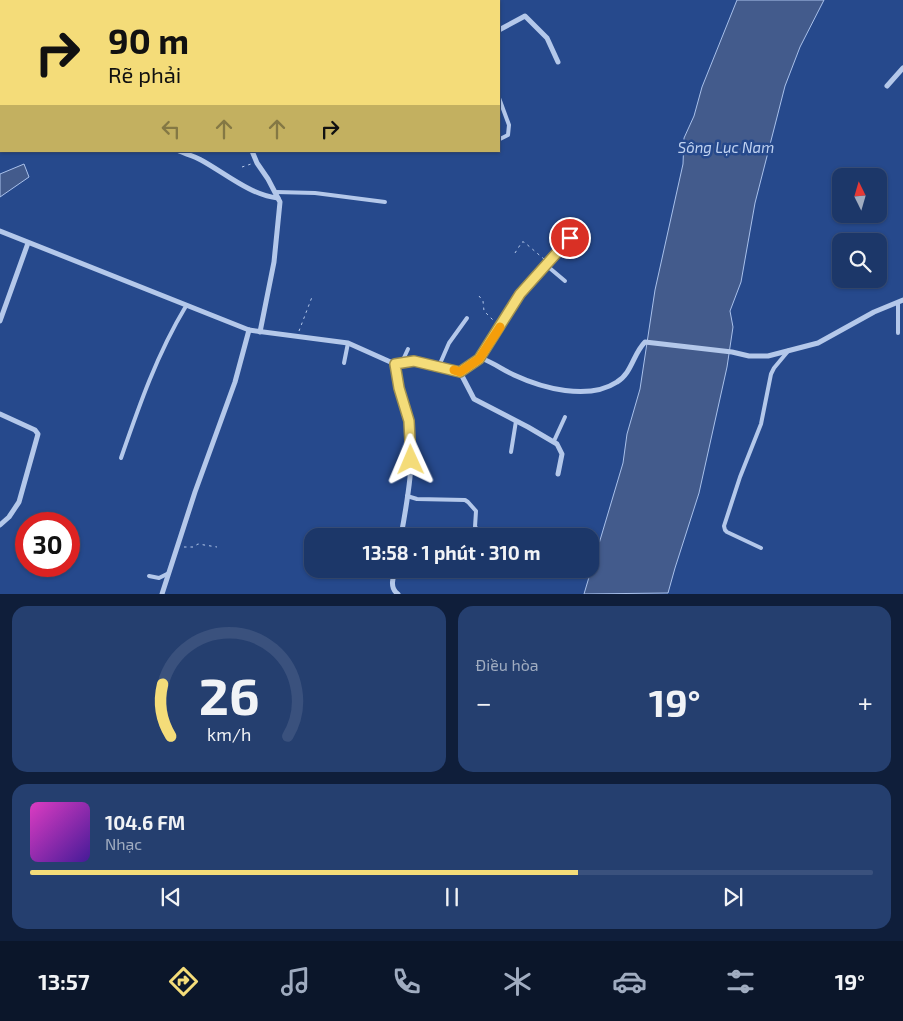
<!DOCTYPE html>
<html lang="vi">
<head>
<meta charset="utf-8">
<style>
  body { margin:0; font-family:"Exo 2",sans-serif; background:#253f6f; color:#f1f3f6; height:100vh; display:flex; flex-direction:column; font-size:19px; white-space:nowrap }
  * { box-sizing:border-box; margin:0 }
  p { font-size:16px; color:#a0acc0 }
  .icon { flex:none; width:28px; height:28px; fill:none; stroke:currentColor; stroke-width:2; stroke-linecap:round; stroke-linejoin:round }
  .map { position:relative; height:594px; overflow:hidden }
  .panel { display:flex; flex-direction:column; gap:12px; padding:12px; background:#0f1e3a; flex:1 }
  .panel>* { flex:none }
  .banner { position:absolute; left:0px; top:0px; width:500px; height:152px; box-shadow:0 1px 4px #0004,0 0 0 1px #3a517d; background:#f4dc79; color:#111; overflow:hidden }
  .needle { width:32px; rotate:355deg }
  .buttons { position:absolute; left:832px; top:168px; display:grid; gap:10px }
  .buttons a { display:grid; place-items:center; width:55px; height:55px; border-radius:10px; background:#1c3769; box-shadow:0 1px 4px #0004,0 0 0 1px #3a517d; font-size:25px }
  .speed { position:absolute; left:15px; top:512px; display:flex; gap:10px; font-size:25px; font-weight:700; text-align:center }
  .speed>* { display:grid; place-content:center; width:65px; height:65px; border-radius:50%; background:#1c3769; box-shadow:0 1px 4px #0004,0 0 0 1px #3a517d; line-height:1 }
  .speed .limit { border:8px solid #d22; background:#fff; color:#111 }
  .pin { position:absolute; display:grid; place-items:center; width:42px; height:42px; color:#fff; margin:-21px; border:2px solid #fff; border-radius:50%; box-shadow:0 1px 5px #0007 }
  .me { position:absolute; width:55px; margin:-28px; rotate:359deg; stroke-linejoin:round; filter:drop-shadow(0 0 4px #0008) }
  .turn { display:flex; align-items:center; gap:18px; height:105px; padding:0 25px; font-size:22px }
  .turn .icon { width:65px; height:65px; stroke-width:2.5 }
  .turn b { display:block; font-size:35px; line-height:42px }
  .lanes { display:flex; align-items:center; height:48px; padding:0 25px; background:#0003; justify-content:center; gap:25px; direction:ltr }
  .lanes .off { opacity:.35 }
  .big { font-size:38px; font-weight:700; line-height:1.1 }
  .panel .widget { flex:1; display:flex; flex-direction:column; justify-content:center; gap:8px; min-width:0; padding:0 18px; border-radius:15px; background:#253f6f }
  .panel .dial { align-items:center; gap:0 }
  .dial svg { height:130px; overflow:visible; fill:none; stroke:#3a517d; stroke-width:7; stroke-linecap:round; text-anchor:middle }
  .dial text { fill:#f1f3f6; stroke:none }
  .song { display:flex; align-items:center; gap:15px }
  .cover { width:60px; height:60px; border-radius:8px; background:linear-gradient(135deg,hsl(310 70% 55%),hsl(260 70% 35%)) }
  .played { height:5px; border-radius:2px; background:linear-gradient(90deg,#f4dc79 65%,#3a517d 65%) }
  .keys { display:flex; justify-content:space-around; direction:ltr }
  .heat { display:flex; justify-content:space-between; align-items:center; font-size:28px; direction:ltr }
  .panel .tiles { flex:1; display:grid; gap:12px; grid-template-columns:1fr 1fr }
  .widget:last-child { grid-column:span 2 }
  .trip { position:absolute; left:304px; top:528px; width:295px; height:50px; border-radius:15px; background:#1c3769; box-shadow:0 1px 4px #0004,0 0 0 1px #3a517d; font-weight:700; line-height:50px; text-align:center }
  .menu { display:flex; height:80px; justify-content:space-around; align-items:center; background:#0b162a; color:#a0acc0 }
  .menu .icon { width:35px; height:35px }
  .menu .current { color:#f4dc79 }
  .menu b { font-size:22px; color:#f1f3f6 }
  .map>svg:first-child { display:block }
  .water { fill:#435b8c; stroke:#a9c1eb }
  .lines { fill:none; stroke-linecap:round; stroke-linejoin:round }
  .path { stroke:#b4c8ea; stroke-width:1; stroke-dasharray:2.5 4; stroke-linecap:butt }
  .lane { stroke:#b4c8ea; stroke-width:4 }
  .street { stroke:#b4c8ea; stroke-width:5 }
  .route-casing { stroke:#9f8f4f; stroke-width:12 }
  .route { stroke:#f4dc79; stroke-width:9 }
  .slow { stroke:#f59e0b; stroke-width:9 }
  .labels { text-anchor:middle; dominant-baseline:central; stroke-width:5; stroke-linejoin:round; paint-order:stroke }
  .water-label { font-size:15px; font-style:italic; fill:#c0d2f1; stroke:#26498c }
</style>
</head>
<body>
<div class="map">
<svg width="903" height="594" viewBox="0 0 903 594">
  <rect width="100%" height="100%" fill="#26498c"/>
  <g class="water">
    <polygon points="737,0 824,0 800,47 785,86 755,203 741,282 730,311 733,327 727,367 699,493 675,568 668,593 584,594 623,463 627,434 640,389 655,290 683,164 684,138 694,116 702,87"/>
    <polygon points="24,164 29,177 0,197 0,174"/>
  </g>
  <g class="lines">
    <g class="path">
      <polyline points="190,1 191,0"/>
      <polyline points="242,167 251,164"/>
      <polyline points="515,253 522,242 524,242 544,259"/>
      <polyline points="479,296 483,301 484,311 495,322"/>
      <polyline points="299,331 312,297"/>
      <polyline points="184,547 193,547 198,544 217,547"/>
    </g>
    <g class="lane">
      <polyline points="334,0 334,1"/>
      <polyline points="79,1 79,0"/>
      <polyline points="499,98 509,125 508,135 500,139"/>
      <polyline points="276,192 315,193 385,202"/>
      <polyline points="546,265 565,281"/>
      <polyline points="898,303 898,333"/>
      <polyline points="402,362 408,349"/>
      <polyline points="344,363 348,343"/>
      <polyline points="439,366 449,343 467,318"/>
      <polyline points="554,441 565,417"/>
      <polyline points="511,452 516,421"/>
      <path d="M121,458C139,406 157,354 186,306"/>
      <polyline points="407,496 417,499 465,500 468,502 476,511 475,527 485,536"/>
      <polyline points="761,548 727,532 725,530 724,526 740,477 761,424 771,374 774,368 789,350"/>
      <polyline points="149,576 159,578 169,573"/>
    </g>
    <g class="street">
      <polyline points="108,0 110,1"/>
      <polyline points="416,0 416,1"/>
      <polyline points="372,1 375,0"/>
      <polyline points="499,30 525,16 547,38 558,62"/>
      <polyline points="887,86 903,68"/>
      <path d="M179,151C186,154 194,156 201,160C225,173 250,195 278,198"/>
      <polyline points="252,151 257,163 268,179 280,202 274,262 260,332"/>
      <path d="M0,231L249,330L348,343L395,364L414,361L460,372L479,359H483C494,363 503,370 514,375C542,388 588,401 617,382C632,373 633,354 645,342L732,352L749,356H768L818,343L874,312L903,300"/>
      <polyline points="0,321 28,243"/>
      <polyline points="479,359 520,293 533,277 548,263 580,225"/>
      <path d="M395,364C397,384 405,402 409,421C416,454 407,503 401,536"/>
      <polyline points="460,372 474,399 528,427 557,444 562,454 558,474"/>
      <polyline points="0,414 35,430 38,434 19,502 9,517 0,525"/>
      <path d="M396,569C393,577 389,588 398,594"/>
      <polyline points="162,594 195,492 235,382 249,330"/>
    </g>
  </g>
  <g class="lines">
    <g class="route-casing">
      <polyline id="route" points="411,460 409,421 399,388 395,364 414,361 460,372 479,359 520,294 570,238"/>
    </g>
    <use href="#route" class="route"/>
    <polyline class="slow" points="454,370 460,372 479,359 500,327"/>
  </g>
  <g class="labels">
    <g class="water-label">
      <text x="726" y="147">Sông Lục Nam</text>
    </g>
  </g>
</svg>
<div class="buttons">
<a><svg class="needle" viewBox="-14 -14 28 28"><path d="M0-13l5 13h-10z" fill="#e53935"/><path d="M0 13l5-13h-10z" fill="#a0acc0"/></svg></a>
<a><svg class="icon" aria-label="search" viewBox="0 0 24 24"><circle cx="10" cy="10" r="6"/><path d="M15 15l6 6"/></svg></a>
</div>
<div class="speed"><div class="limit">30</div></div>
<div class="pin" style="left:570px;top:238px;background:#d93025"><svg class="icon" aria-label="arrive" viewBox="0 0 24 24"><path d="M6 21V4h12l-3 4 3 4H6"/></svg></div>
<svg class="me" style="left:411px;top:460px" viewBox="-20 -20 40 40"><path d="M0-17L14 15 0 8-14 15z" fill="#f4dc79" stroke="#fff" stroke-width="4"/></svg>
<div class="trip">13:58 · 1 phút · 310 m</div>
<div class="banner">
<div class="turn"><svg class="icon" aria-label="right" viewBox="0 0 24 24"><path d="M7 20v-9h11M14 6l5 5-5 5"/></svg><div><b>90 m</b>Rẽ phải</div></div>
<div class="lanes"><svg class="icon off" aria-label="left" viewBox="0 0 24 24"><path d="M17 20v-9H6M10 6l-5 5 5 5"/></svg><svg class="icon off" aria-label="ahead" viewBox="0 0 24 24"><path d="M12 20V5M6 11l6-6 6 6"/></svg><svg class="icon off" aria-label="ahead" viewBox="0 0 24 24"><path d="M12 20V5M6 11l6-6 6 6"/></svg><svg class="icon" aria-label="right" viewBox="0 0 24 24"><path d="M7 20v-9h11M14 6l5 5-5 5"/></svg></div>
</div>
</div>
<section class="panel">
<div class="tiles">
<div class="widget dial"><svg viewBox="0 0 100 80">
<path d="M14 69A42 42 0 1 1 86 69"/>
<path d="M14 69A42 42 0 0 1 9 37" stroke="#f4dc79"/>
<text x="50" y="56" font-size="32" font-weight="700">26</text>
<text x="50" y="72" font-size="11">km/h</text>
</svg></div>
<div class="widget"><p>Điều hòa</p>
<div class="heat"><a>−</a><b class="big">19°</b><a>+</a></div>
</div>
<div class="widget">
<div class="song"><i class="cover"></i><div><b>104.6 FM</b><p>Nhạc</p></div></div>
<div class="played"></div>
<div class="keys"><svg class="icon" aria-label="previous" viewBox="0 0 24 24"><path d="M18 5L8 12l10 7zM5 5v14"/></svg><svg class="icon" aria-label="pause" viewBox="0 0 24 24"><path d="M8 5v14M16 5v14"/></svg><svg class="icon" aria-label="next" viewBox="0 0 24 24"><path d="M6 5l10 7-10 7zM19 5v14"/></svg></div>
</div>
</div>
</section>
<nav class="menu">
<b>13:57</b>
<svg class="icon current" aria-label="directions" viewBox="0 0 24 24"><path d="M12 3l9 9-9 9-9-9zM9 14v-3h6M13 9l2 2-2 2"/></svg>
<svg class="icon" aria-label="music" viewBox="0 0 24 24"><path d="M9 18V5l10-2v13"/><circle cx="6" cy="18" r="3"/><circle cx="16" cy="16" r="3"/></svg>
<svg class="icon" aria-label="phone" viewBox="0 0 24 24"><path d="M5 4h4l2 5-3 2q2 4 5 5l2-3 5 2v4C11 20 4 13 5 4z"/></svg>
<svg class="icon" aria-label="climate" viewBox="0 0 24 24"><path d="M12 3v18M4 7l16 10M4 17L20 7"/></svg>
<svg class="icon" aria-label="car" viewBox="0 0 24 24"><path d="M5 17H2v-5l4-1 3-4h7l3 4 3 1v5h-3M9 17h6M6 11h13"/><circle cx="7" cy="17" r="2"/><circle cx="17" cy="17" r="2"/></svg>
<svg class="icon" aria-label="filters" viewBox="0 0 24 24"><path d="M4 7h16M4 17h16"/><circle cx="9" cy="7" r="2"/><circle cx="15" cy="17" r="2"/></svg>
<b>19°</b>
</nav>
</body>
</html>
